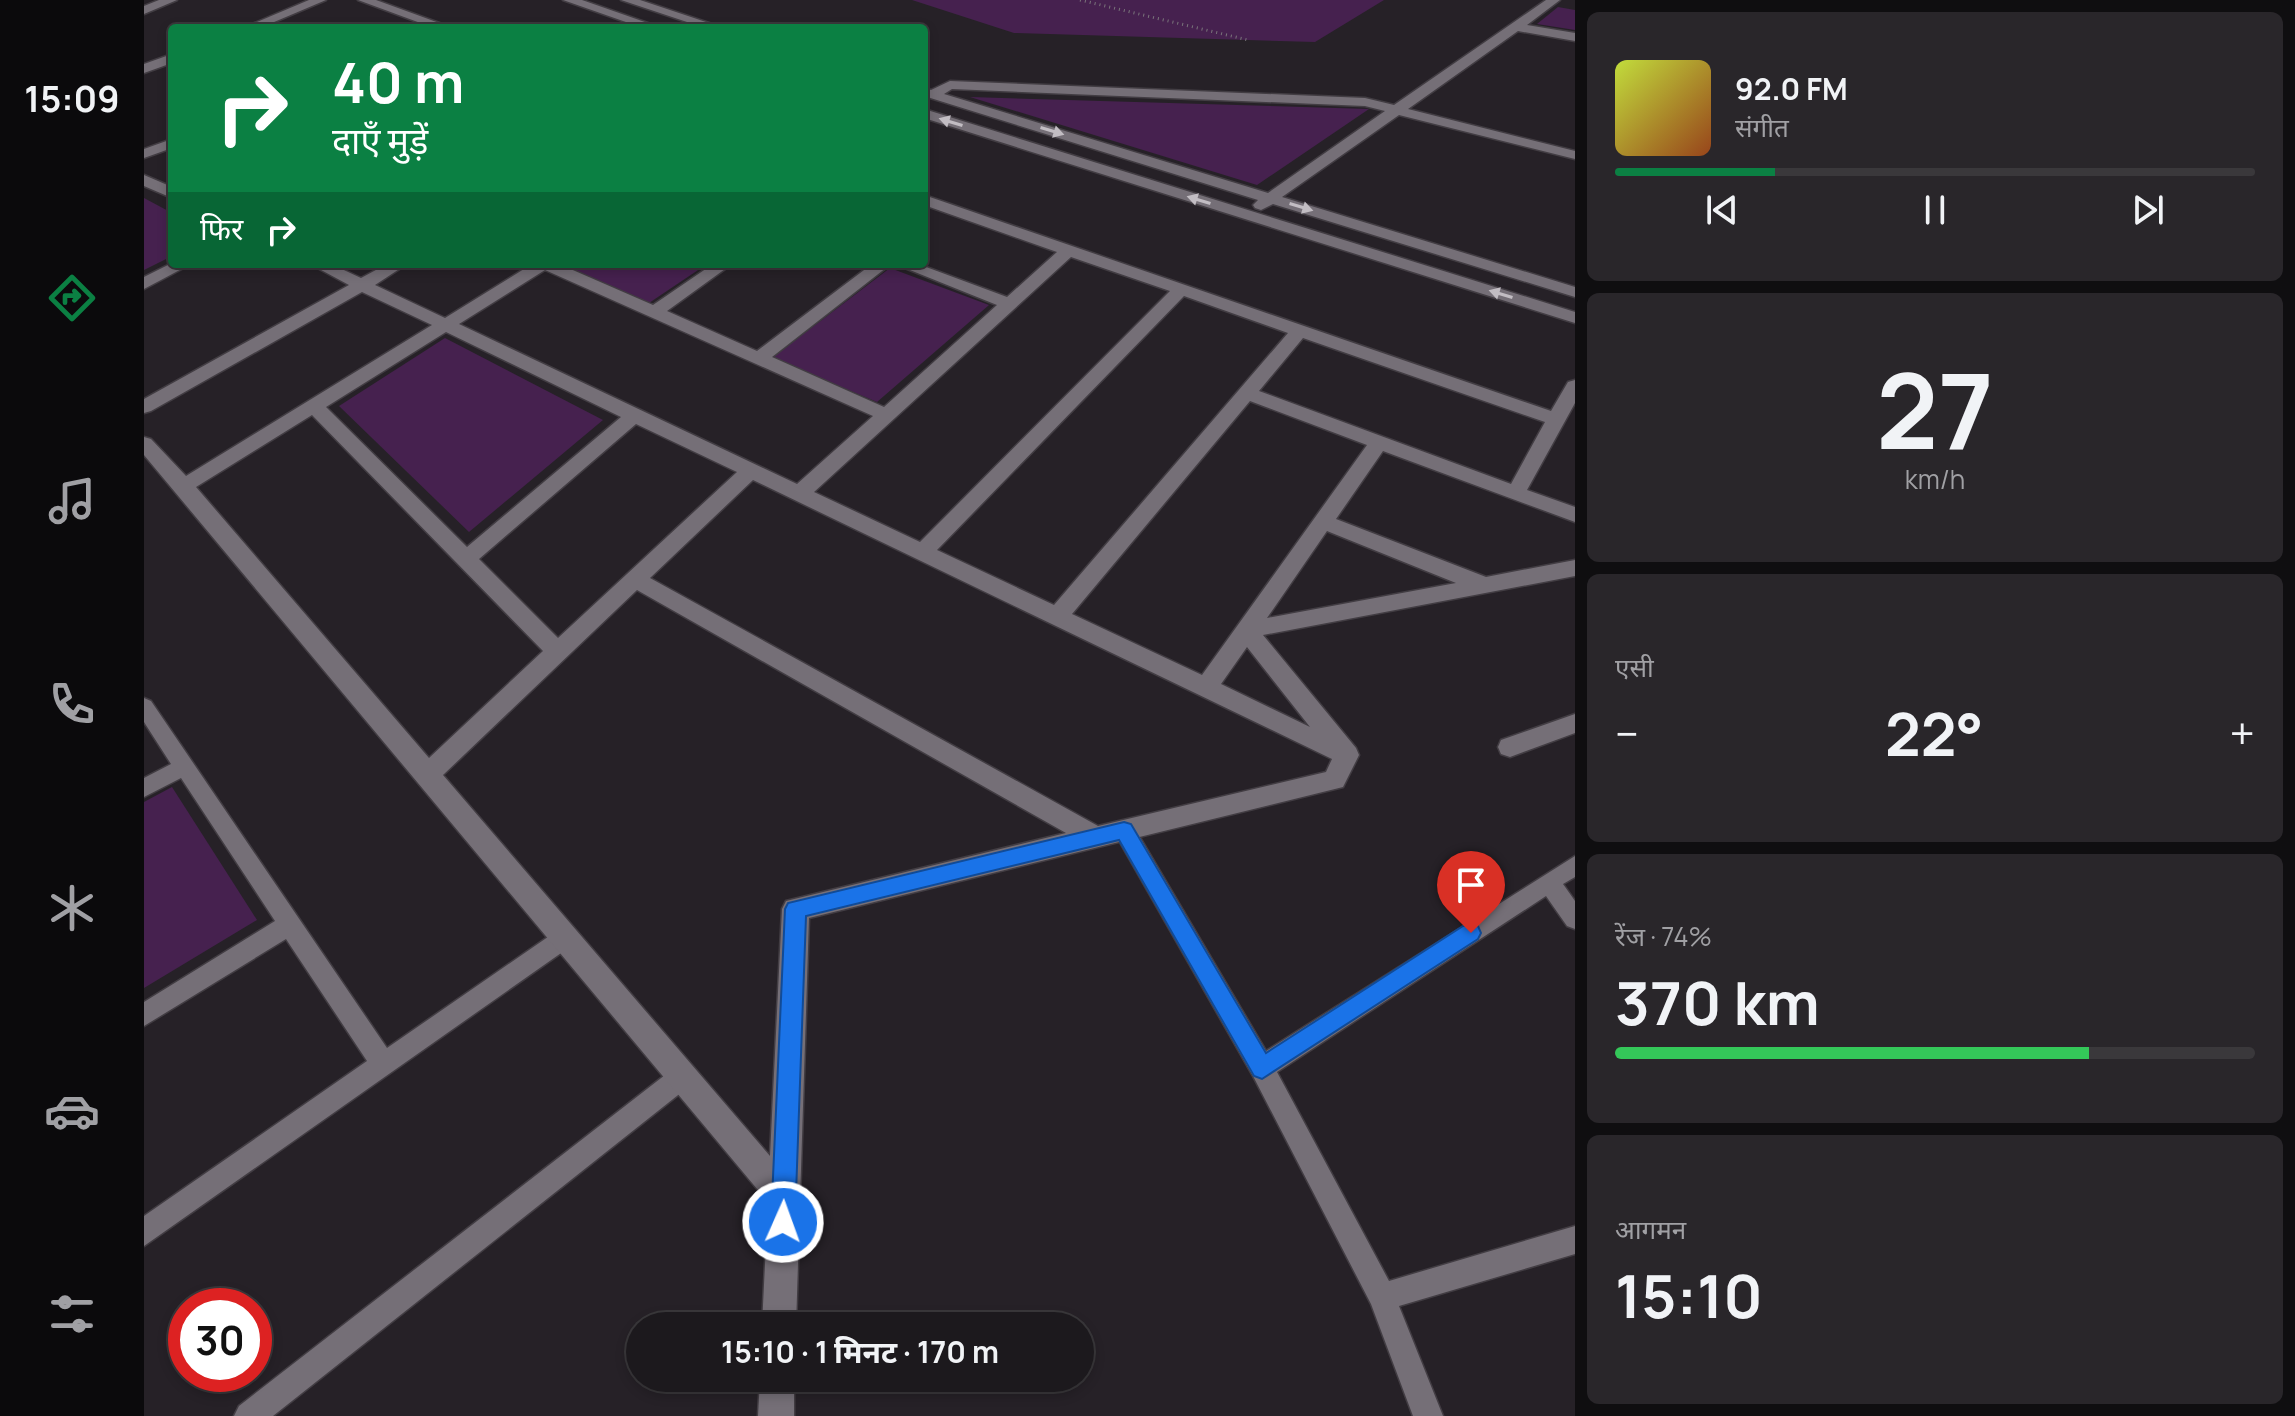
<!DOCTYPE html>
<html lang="hi">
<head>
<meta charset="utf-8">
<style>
  body { margin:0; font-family:Manrope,"Noto Sans Devanagari",sans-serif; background:#29262a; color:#f1f3f6; height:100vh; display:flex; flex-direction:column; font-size:30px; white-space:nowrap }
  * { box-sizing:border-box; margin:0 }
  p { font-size:26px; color:#a0a0a4 }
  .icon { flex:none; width:44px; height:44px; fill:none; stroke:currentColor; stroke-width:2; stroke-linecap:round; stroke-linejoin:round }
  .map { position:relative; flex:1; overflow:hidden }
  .drawer { display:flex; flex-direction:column; gap:12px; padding:12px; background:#0f0e10; width:720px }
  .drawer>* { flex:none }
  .banner { position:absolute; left:24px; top:24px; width:760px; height:244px; border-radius:8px; box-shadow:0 4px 12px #0003,0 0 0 2px #3a383b; background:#0b8043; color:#fff; overflow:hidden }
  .speed { position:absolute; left:24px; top:1288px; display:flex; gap:16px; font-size:40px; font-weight:700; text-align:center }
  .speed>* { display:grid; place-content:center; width:104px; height:104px; border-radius:50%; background:#1c191d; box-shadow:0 4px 12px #0003,0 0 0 2px #3a383b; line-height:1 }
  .speed .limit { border:12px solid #d22; background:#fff; color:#111 }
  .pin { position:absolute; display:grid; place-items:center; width:68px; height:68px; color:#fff; margin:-82px -34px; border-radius:50% 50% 50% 0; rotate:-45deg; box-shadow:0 0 8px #0007 }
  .pin .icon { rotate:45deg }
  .me { position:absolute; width:88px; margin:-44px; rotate:2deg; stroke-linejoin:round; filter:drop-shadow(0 0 6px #0008) }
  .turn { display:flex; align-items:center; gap:28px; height:168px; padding:0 32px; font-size:36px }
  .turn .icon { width:104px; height:104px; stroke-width:2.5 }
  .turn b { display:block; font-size:56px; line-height:68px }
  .then { display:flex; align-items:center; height:76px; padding:0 32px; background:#0003; gap:16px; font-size:30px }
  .big { font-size:60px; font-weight:700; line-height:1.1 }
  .drawer .card { flex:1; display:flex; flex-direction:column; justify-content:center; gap:12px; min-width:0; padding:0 28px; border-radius:12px; background:#29262a }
  .drawer .dial { align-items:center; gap:0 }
  .dial b { font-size:104px; line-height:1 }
  .song { display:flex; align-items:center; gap:24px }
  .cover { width:96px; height:96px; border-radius:12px; background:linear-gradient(135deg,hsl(70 70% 55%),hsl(20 70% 35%)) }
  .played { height:8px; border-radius:4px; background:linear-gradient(90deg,#0b8043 25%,#3a383b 25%) }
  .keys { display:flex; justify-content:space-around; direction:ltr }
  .heat { display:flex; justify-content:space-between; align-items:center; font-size:44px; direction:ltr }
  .charge { height:12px; border-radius:6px; background:linear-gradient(90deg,#34c759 74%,#3a383b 0) }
  .trip { position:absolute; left:482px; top:1312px; width:468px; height:80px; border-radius:40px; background:#1c191d; box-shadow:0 4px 12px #0003,0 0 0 2px #3a383b; font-weight:700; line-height:80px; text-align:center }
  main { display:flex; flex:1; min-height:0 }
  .menu { display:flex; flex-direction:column; width:144px; justify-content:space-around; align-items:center; background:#0b0a0c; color:#a0a0a4 }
  .menu .icon { width:56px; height:56px }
  .menu .selected { color:#0b8043 }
  .menu b { font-size:36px; color:#f1f3f6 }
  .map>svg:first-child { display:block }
  .green { fill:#46214f }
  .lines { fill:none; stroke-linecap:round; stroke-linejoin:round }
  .lane-casing { stroke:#423d43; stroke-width:3 }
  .street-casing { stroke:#423d43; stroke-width:3 }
  .path { stroke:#7a757b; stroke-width:3; stroke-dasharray:1 4; stroke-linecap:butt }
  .lane { fill:#756f77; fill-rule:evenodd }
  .street { fill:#756f77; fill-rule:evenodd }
  .oneway { fill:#c2bdc3 }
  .route { fill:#1a73e8; stroke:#114b97; stroke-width:2 }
</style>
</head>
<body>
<main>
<nav class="menu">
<b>15:09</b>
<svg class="icon selected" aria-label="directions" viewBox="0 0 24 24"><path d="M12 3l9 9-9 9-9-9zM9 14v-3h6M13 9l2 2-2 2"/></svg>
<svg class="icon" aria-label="music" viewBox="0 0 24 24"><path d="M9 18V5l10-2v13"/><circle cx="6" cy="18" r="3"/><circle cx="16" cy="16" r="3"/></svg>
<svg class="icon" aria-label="phone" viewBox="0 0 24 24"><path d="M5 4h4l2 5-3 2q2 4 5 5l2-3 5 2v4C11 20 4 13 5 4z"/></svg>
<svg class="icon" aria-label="climate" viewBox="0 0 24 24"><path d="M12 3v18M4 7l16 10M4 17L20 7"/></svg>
<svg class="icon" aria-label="car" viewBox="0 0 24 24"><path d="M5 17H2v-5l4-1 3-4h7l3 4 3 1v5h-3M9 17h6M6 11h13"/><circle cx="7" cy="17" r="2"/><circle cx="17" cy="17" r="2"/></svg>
<svg class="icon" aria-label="filters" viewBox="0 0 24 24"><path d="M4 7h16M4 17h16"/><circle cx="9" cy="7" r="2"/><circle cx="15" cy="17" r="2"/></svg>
</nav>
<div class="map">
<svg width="1431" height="1416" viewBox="0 0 1431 1416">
  <rect width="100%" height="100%" fill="#262127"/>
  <g class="green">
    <polygon points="768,0 1240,0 1171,42 870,33"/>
    <polygon points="1414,7 1431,10 1431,30 1393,24"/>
    <polygon points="826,97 1225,109 1113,185"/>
    <polygon points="0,198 28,213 28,256 0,270"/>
    <polygon points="414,264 563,264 505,303"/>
    <polygon points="746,268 845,305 733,402 628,358"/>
    <polygon points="301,338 459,420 325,532 195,406"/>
    <polygon points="28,787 113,920 0,988 0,802"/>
  </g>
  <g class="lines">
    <g class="lane-casing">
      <g id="lane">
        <polygon points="0,698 7,701 243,1048 414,930 422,927 430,930 434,937 430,944 0,1246 0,1216 223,1061 142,939 0,1026 0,1002 131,921 37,778 0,797 0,778 27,764 0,722"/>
        <polygon points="980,821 988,824 1122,1051 1431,856 1431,877 1419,884 1431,901 1431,929 1423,926 1402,896 1133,1072 1245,1281 1431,1226 1431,1254 1255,1306 1299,1416 1269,1416 1227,1304 1109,1076 969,830 972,824"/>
        <polygon points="539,1064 548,1068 552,1076 548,1084 129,1416 90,1416 95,1406 530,1068"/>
      </g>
    </g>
    <g class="street-casing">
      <g id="street">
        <polygon points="15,0 33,0 0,14 0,6"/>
        <polygon points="165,0 182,0 116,28 99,28"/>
        <polygon points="214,0 232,0 309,28 290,28"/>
        <polygon points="419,0 438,0 518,28 499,28"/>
        <polygon points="477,0 496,0 580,28 561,28"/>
        <path d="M1402,0H1416L1383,25L1431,33V41L1374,31L1264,109L1431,151V159L1255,115L1138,197L1431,287V297L1129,204L1117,210L1111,208L1109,205L1114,200L780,96V88L787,90L806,81L1221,98L1250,105ZM808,89L1221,106L1241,111L1124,193L800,94Z"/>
        <polygon points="28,54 28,63 0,73 0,64"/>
        <polygon points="780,109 1431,312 1431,323 780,118"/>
        <polygon points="28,139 28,148 0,158 0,149"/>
        <polygon points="0,175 28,187 28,198 0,186"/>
        <path d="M780,195L1407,411L1424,382L1431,380V403L1383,490L1431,507V522L1239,451L1192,519L1342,577L1431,560V576L1119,635L1212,748L1215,755L1199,787L665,918L652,1326H618L624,1202L0,455V437L7,439L42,476L288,325L218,292L7,411L0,413V399L205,285L166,264H187L217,278L243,264H263L231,285L301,318L388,264H415L509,305L569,264H588L523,311L613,351L728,264H747L628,357L740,407L853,305L751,264H774L863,297L913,252L780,205ZM927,257L1026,291L776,542L670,492ZM401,270L729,416L653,484L315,324ZM1040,296L1144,333L910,605L793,550ZM302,332L477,417L323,547L182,407ZM1159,338L1401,422L1367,484L1115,391ZM1106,401L1223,445L1058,675L928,614ZM168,415L399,651L285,758L52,487ZM492,424L593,472L414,638L335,559ZM609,480L1188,759L1182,772L954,826L506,578ZM1183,531L1312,583L1123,618ZM493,590L922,833L642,901L638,909L626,1156L299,775ZM1103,647L1166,727L1077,684Z"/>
        <polygon points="28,263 47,264 0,289 0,277"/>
        <polygon points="1431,714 1431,733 1366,757 1357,754 1354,747 1357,740"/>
        <polygon points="616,1378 650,1378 650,1416 614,1416"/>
      </g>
    </g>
    <polyline class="path" points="936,0 1104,40"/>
    <use href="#lane" class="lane"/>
    <use href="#street" class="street"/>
  </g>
  <defs><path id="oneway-solid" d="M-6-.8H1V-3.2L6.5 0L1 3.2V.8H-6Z" transform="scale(2)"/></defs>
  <g class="oneway">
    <use href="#oneway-solid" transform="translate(807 122) rotate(-163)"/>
    <use href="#oneway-solid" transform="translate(908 131) rotate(17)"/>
    <use href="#oneway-solid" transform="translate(1055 200) rotate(-163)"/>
    <use href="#oneway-solid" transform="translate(1157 207) rotate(17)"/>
    <use href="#oneway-solid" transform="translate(1357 294) rotate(-163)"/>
  </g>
  <polygon class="route" points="980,822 987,824 1122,1053 1319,926 1327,924 1334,926 1337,933 1334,939 1118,1079 1110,1076 975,840 662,916 651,1222 647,1230 639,1234 630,1230 627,1222 641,909 644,903"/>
</svg>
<div class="speed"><div class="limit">30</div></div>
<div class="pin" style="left:1327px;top:933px;background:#d93025"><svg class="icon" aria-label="arrive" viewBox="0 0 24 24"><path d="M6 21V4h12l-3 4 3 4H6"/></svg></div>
<svg class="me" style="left:639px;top:1222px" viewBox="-20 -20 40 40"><circle r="17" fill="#1a73e8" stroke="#fff" stroke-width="3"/><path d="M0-11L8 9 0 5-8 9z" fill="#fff"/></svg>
<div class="trip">15:10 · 1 मिनट · 170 m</div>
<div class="banner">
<div class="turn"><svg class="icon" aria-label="right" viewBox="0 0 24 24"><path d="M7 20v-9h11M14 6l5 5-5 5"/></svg><div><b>40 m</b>दाएँ मुड़ें</div></div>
<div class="then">फिर<svg class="icon" aria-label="right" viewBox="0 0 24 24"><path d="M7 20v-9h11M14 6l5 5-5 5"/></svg></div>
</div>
</div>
<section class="drawer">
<div class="card">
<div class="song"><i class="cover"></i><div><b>92.0 FM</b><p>संगीत</p></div></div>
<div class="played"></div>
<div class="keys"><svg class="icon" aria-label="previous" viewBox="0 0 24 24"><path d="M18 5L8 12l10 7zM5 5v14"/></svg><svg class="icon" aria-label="pause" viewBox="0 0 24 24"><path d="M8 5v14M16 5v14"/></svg><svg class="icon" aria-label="next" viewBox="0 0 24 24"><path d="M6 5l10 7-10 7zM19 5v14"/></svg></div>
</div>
<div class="card dial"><b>27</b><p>km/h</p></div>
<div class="card"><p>एसी</p>
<div class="heat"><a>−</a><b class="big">22°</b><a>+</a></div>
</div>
<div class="card"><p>रेंज · 74%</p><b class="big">370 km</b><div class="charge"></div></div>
<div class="card"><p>आगमन</p><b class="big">15:10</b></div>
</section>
</main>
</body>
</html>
